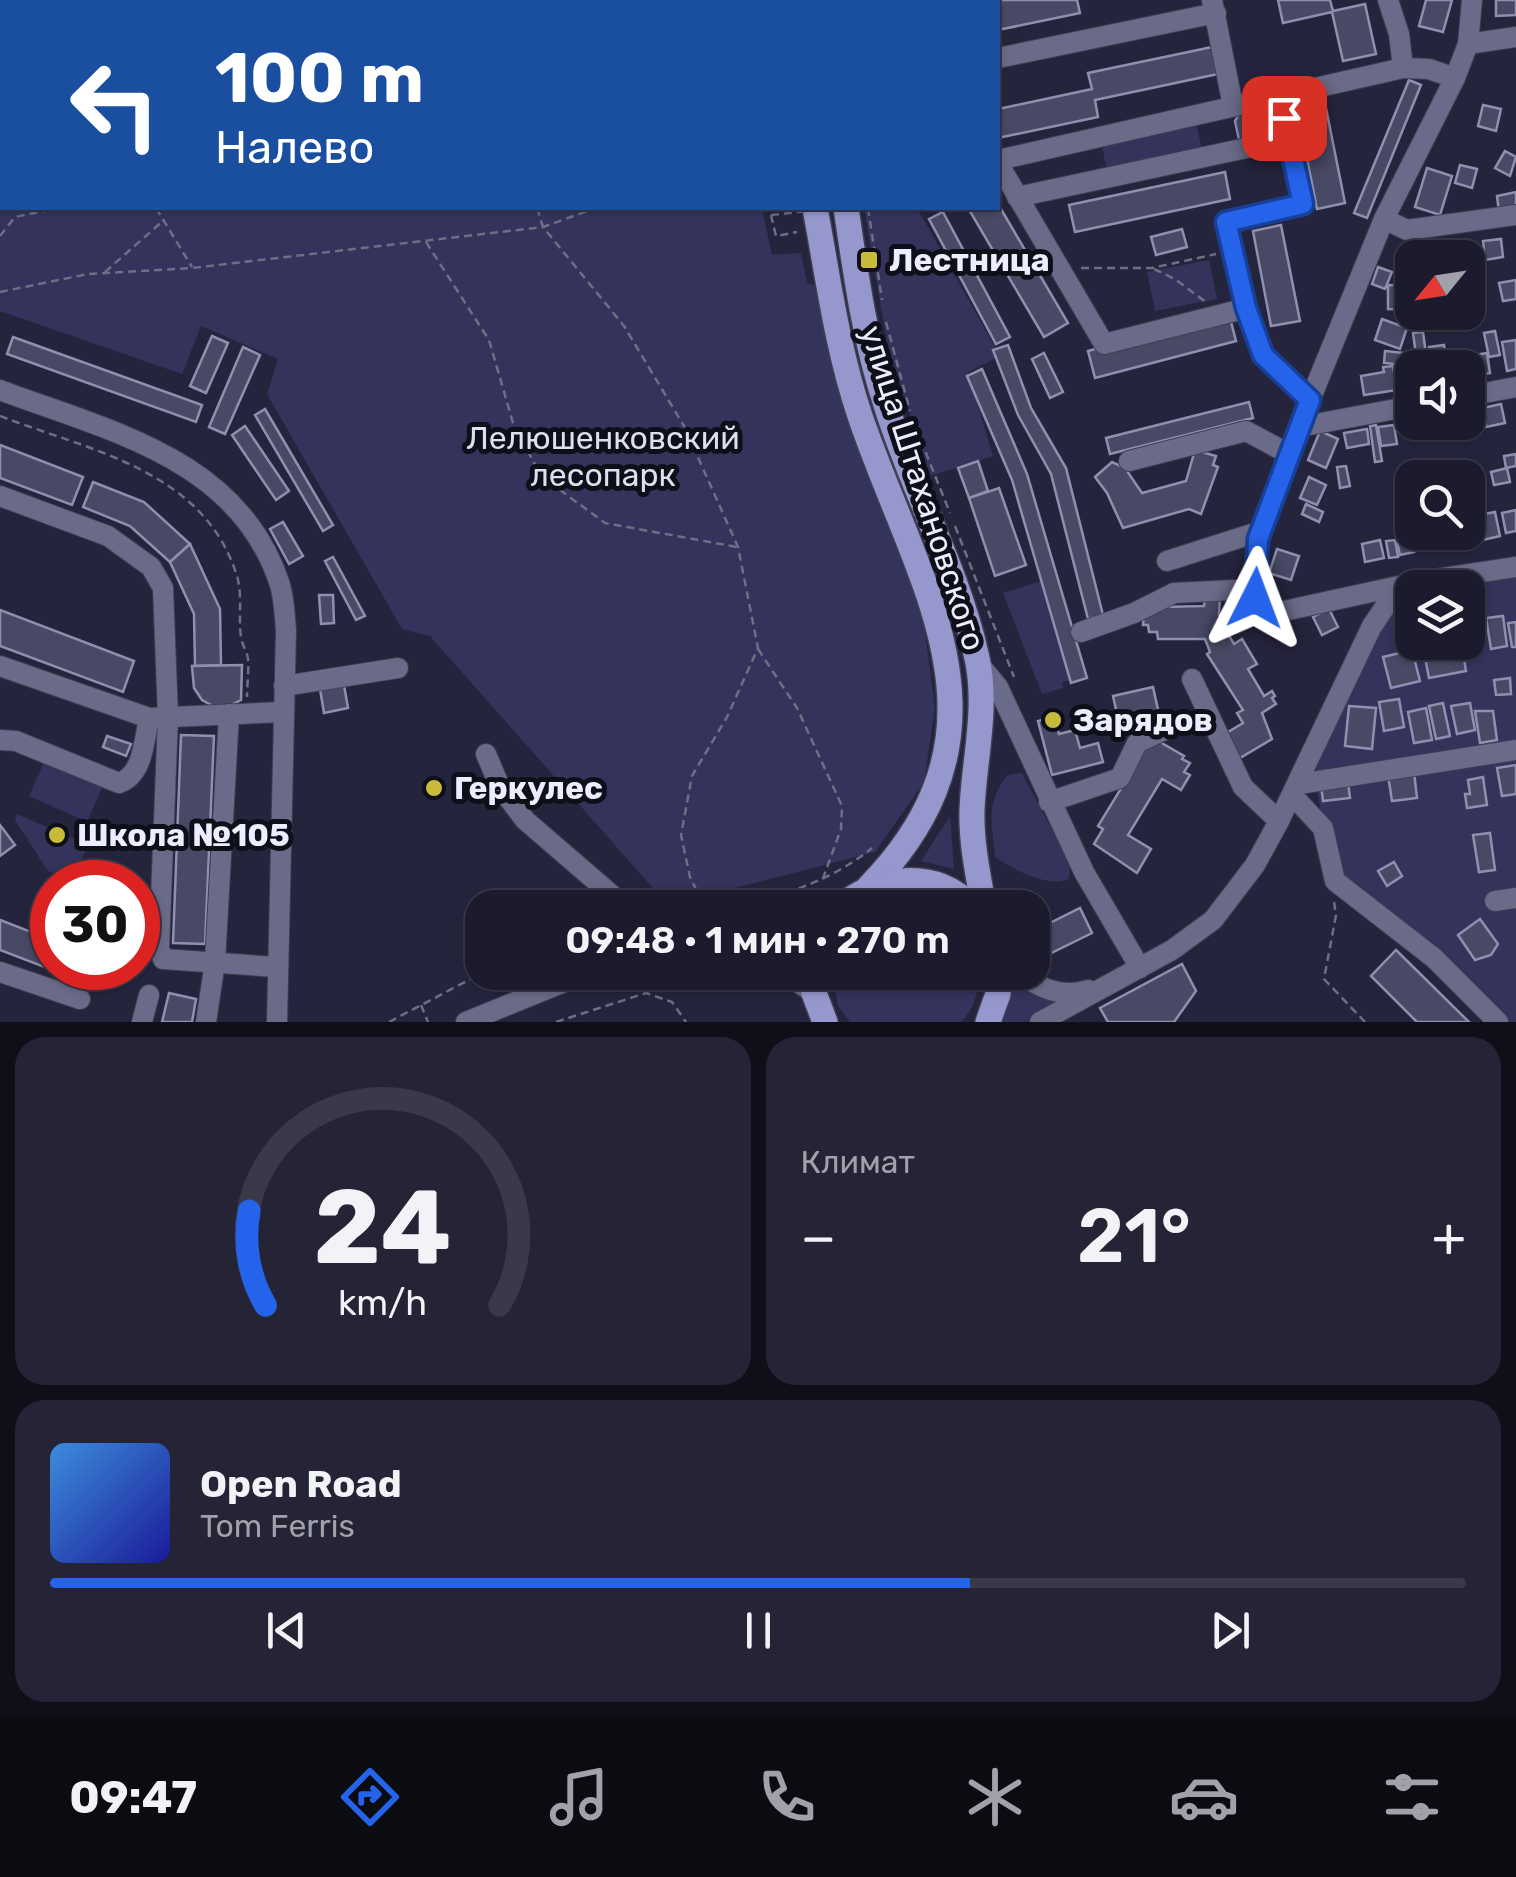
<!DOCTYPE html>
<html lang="ru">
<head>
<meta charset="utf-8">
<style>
  body { margin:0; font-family:Rubik,sans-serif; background:#252436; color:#f1f3f6; height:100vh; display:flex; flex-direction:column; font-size:38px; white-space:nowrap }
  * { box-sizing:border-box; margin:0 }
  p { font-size:32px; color:#a0a1aa }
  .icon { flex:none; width:55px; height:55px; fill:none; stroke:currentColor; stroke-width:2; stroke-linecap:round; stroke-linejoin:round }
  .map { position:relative; height:1022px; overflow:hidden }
  .drawer { display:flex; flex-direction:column; gap:15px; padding:15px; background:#0f0f19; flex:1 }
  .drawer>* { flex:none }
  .hud { position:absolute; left:0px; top:0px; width:1000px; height:210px; box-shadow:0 2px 8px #0004,0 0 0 2px #3a394a; background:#1a4fa0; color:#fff; overflow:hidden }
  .needle { width:65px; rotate:240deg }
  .buttons { position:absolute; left:1395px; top:240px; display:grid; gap:20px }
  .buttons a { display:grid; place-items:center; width:90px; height:90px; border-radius:20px; background:#1c1b2e; box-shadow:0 2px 8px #0004,0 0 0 2px #3a394a; font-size:50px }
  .speed { position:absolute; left:30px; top:860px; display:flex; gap:20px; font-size:50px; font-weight:700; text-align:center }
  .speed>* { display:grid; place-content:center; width:130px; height:130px; border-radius:50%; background:#1c1b2e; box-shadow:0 2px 8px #0004,0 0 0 2px #3a394a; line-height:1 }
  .speed .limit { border:15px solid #d22; background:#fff; color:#111 }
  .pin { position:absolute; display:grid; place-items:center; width:85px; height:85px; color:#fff; margin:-42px; border-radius:20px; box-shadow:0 5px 15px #0006 }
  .me { position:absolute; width:110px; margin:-55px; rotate:3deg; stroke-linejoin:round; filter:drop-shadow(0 0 8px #0008) }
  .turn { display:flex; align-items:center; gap:35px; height:210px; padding:0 50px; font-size:45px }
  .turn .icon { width:130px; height:130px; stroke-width:2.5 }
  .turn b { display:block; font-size:70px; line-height:85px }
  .big { font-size:75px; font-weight:600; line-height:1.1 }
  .drawer .card { flex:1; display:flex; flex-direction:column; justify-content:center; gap:15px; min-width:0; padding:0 35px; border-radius:30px; background:#252436 }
  .drawer .dial { align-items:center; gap:0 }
  .dial svg { height:260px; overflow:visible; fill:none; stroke:#3a394a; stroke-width:7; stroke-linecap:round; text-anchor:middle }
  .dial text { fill:#f1f3f6; stroke:none }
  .song { display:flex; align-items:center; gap:30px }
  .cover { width:120px; height:120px; border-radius:15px; background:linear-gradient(135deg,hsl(210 70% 55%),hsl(240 70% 35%)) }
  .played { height:10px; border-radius:5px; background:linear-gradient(90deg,#2563eb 65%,#3a394a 65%) }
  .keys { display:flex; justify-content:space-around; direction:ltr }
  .heat { display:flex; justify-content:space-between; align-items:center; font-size:55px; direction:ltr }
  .drawer .tiles { flex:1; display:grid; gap:15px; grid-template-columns:1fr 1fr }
  .card:last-child { grid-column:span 2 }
  .trip { position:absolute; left:465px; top:890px; width:585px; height:100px; border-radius:30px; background:#1c1b2e; box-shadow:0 2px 8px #0004,0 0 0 2px #3a394a; font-weight:600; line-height:100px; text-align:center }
  .tab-bar { display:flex; height:160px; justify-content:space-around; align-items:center; background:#0b0b12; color:#a0a1aa }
  .tab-bar .icon { width:70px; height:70px }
  .tab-bar .selected { color:#2563eb }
  .tab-bar b { font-size:45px; color:#f1f3f6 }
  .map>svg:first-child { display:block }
  .green { fill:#34335c }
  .building { fill:#484964; stroke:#8f90af; stroke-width:2.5 }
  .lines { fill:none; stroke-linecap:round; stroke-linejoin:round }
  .minor-casing { stroke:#3f3e53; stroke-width:22 }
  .major-casing { stroke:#3f3e53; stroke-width:28 }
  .path { stroke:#6e6e84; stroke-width:2.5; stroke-dasharray:8 5; stroke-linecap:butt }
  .minor { stroke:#6a6b88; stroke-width:20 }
  .major { stroke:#9697cc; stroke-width:25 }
  .path-bridge { stroke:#6e6e84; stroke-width:2.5; stroke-dasharray:8 5; stroke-linecap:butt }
  .route-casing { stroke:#184099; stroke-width:25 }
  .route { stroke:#2563eb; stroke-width:18 }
  .poi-dot { fill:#c8bb3b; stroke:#0f0f1a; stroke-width:4 }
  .labels { text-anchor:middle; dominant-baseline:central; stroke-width:10; stroke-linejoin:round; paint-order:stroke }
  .poi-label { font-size:32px; font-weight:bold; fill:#ecedfe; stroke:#0f0f1a; text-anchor:start }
  .park-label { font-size:32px; fill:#dedff0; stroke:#0f0f1a }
  .street-label { font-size:32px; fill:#ecedfe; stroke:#0f0f1a }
</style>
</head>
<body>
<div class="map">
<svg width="1516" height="1022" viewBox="0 0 1516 1022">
  <rect width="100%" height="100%" fill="#25243d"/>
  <g class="green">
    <polygon points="0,0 732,0 734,2 2,2 2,208 762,208 772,255 801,253 807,283 816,285 832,362 923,617 935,708 924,782 875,852 668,905 430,636 402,629 267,394 278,359 201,326 182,374 0,311"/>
    <polygon points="1196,122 1202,150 1107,170 1101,142"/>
    <polygon points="864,208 917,208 1000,356 968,372 993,456 930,476 887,342"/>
    <polygon points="1209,260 1217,299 1155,311 1147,272"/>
    <polygon points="1516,573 1516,1022 1508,1022 1430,943 1332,871 1314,775 1371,623 1412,593 1412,642 1468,642 1468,588 1423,587"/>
    <polygon points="1045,580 1071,680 1062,682 1063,688 1042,694 1003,593"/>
    <polygon points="45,760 103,785 87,822 29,796"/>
    <path d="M1022,773L1070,864L1069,879C1047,888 1014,870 995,857C992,825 985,801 1008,775Z"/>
    <polygon points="17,814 88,845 72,881 48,871 15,820"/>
    <polygon points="950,816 954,869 921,861"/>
    <path d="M832,972L980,973C978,991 975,1008 961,1022H850L838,1006Z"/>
    <polygon points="1010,979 1072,1003 1026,1022 1000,1022"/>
  </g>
  <g class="building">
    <polygon points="1002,0 1077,0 1080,13 998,30 998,2 990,2"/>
    <polygon points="1278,0 1330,0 1333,11 1365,4 1376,54 1343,61 1332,12 1283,23"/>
    <polygon points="1426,0 1452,0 1443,32 1419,26"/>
    <polygon points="1496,0 1516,0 1516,15 1496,16"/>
    <polygon points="1212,47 1218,74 1095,100 1098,117 998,138 998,109 1092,89 1088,73"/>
    <polygon points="1409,80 1421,85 1367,218 1354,213"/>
    <polygon points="1483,105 1501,109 1496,131 1478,126"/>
    <polygon points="1254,108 1260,136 1239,140 1235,121 1241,111"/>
    <polygon points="1326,108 1345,203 1317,209 1298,113"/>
    <polygon points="1505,151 1516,157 1510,176 1495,168"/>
    <polygon points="1460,165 1477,169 1472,188 1455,183"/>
    <polygon points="1427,168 1452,176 1440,215 1415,207"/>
    <polygon points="1225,172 1230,199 1075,232 1069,205"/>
    <polygon points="1516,192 1516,210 1499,212 1497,196"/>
    <polygon points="998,204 1068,323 1044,337 968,208 998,208"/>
    <polygon points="943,212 1010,337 996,344 929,219"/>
    <polygon points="1281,225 1300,321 1271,326 1253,231"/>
    <polygon points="1182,229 1187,247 1156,255 1151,237"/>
    <polygon points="1501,239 1503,257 1485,260 1483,241"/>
    <polygon points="1461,244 1464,258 1449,258 1447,247"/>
    <polygon points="1443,248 1445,258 1412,258 1412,261 1411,254"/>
    <polygon points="1378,267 1392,272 1385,289 1372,284"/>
    <polygon points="1516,280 1516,299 1503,301 1499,283"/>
    <polygon points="1388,285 1411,286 1410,310 1388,309"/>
    <polygon points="1229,314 1236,341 1095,378 1088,351"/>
    <polygon points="1382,319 1407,328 1400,349 1375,340"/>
    <polygon points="1495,331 1500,355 1489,357 1484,333"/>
    <polygon points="1423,332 1426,354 1416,355 1413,333"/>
    <polygon points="212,336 228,343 206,393 190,386"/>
    <polygon points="13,337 202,405 196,422 7,354"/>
    <polygon points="1516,340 1516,369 1507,371 1502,342"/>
    <polygon points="1008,345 1031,408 1066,468 1103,615 1088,619 1051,474 1018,415 993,350"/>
    <polygon points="1444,345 1448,368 1432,368 1429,347"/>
    <polygon points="243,347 260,355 225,434 209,427"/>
    <polygon points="1385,351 1405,353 1404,365 1384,363"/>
    <polygon points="1044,353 1063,392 1050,398 1032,359"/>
    <polygon points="1487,353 1490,373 1468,377 1463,357"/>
    <polygon points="1393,366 1397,390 1364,395 1361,376 1384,372 1383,367"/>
    <polygon points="982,369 1027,474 1087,678 1071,683 1012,480 967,376"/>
    <polygon points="1249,402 1253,418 1110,454 1106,438"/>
    <polygon points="1501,404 1505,423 1486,427 1483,408"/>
    <polygon points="265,409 333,525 323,531 255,415"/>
    <polygon points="1468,411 1471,427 1452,429 1451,422 1468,422"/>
    <polygon points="1414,422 1438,422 1440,435 1417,439"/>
    <polygon points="1376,425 1382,461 1375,462 1370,426"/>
    <polygon points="1394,425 1397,444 1381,446 1378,427"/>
    <polygon points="245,426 289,491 276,500 232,435"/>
    <polygon points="1367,429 1369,444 1347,448 1344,433"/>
    <polygon points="1320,431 1338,439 1326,468 1308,460"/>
    <polygon points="0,445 83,477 72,505 0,478"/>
    <polygon points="1195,450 1216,456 1213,465 1218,467 1201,514 1189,509 1123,528 1107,493 1095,477 1112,462 1125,468 1142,493 1186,481"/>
    <polygon points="1516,454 1516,466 1506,468 1504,456"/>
    <polygon points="978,461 988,491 969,498 958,468"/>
    <polygon points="1346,466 1350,486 1340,488 1337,467"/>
    <polygon points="1507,468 1510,482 1494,485 1491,472"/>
    <polygon points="1309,477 1326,485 1317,505 1300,498"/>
    <polygon points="93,482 144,502 190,544 170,562 130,526 83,507"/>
    <polygon points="999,488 1026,565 995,576 969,498"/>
    <polygon points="1306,504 1323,512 1319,522 1302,514"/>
    <polygon points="1516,510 1516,531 1506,533 1502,513"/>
    <polygon points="1495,512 1500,536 1474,542 1469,517"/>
    <polygon points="283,522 303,556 289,564 270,529"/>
    <polygon points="1437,532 1460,532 1462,542 1440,546"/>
    <polygon points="1411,538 1414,552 1400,555 1397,541"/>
    <polygon points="1380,540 1384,558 1365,562 1362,544"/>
    <polygon points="1395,540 1398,557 1389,558 1386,541"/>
    <polygon points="190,544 220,609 221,665 195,666 194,614 170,562"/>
    <polygon points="1277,549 1299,556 1291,580 1269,573"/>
    <polygon points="333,557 365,616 356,620 325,561"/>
    <polygon points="319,595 333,595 334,623 321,624"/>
    <polygon points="1205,597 1220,598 1219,615 1224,615 1225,629 1234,644 1242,639 1257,664 1248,669 1264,696 1272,691 1275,696 1272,698 1276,704 1262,713 1272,739 1240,758 1225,734 1243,723 1237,713 1243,710 1207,654 1210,652 1205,639 1158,639 1157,632 1149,632 1148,625 1143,625 1144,611 1161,607 1204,606"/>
    <polygon points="1479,608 1485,635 1468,638 1468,610"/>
    <polygon points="1329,609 1338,627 1322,635 1313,617"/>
    <polygon points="0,610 134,661 123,692 0,646"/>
    <polygon points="1503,616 1507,646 1491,649 1486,618"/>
    <polygon points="1516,622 1516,647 1512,647 1508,623"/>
    <polygon points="1422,642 1441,642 1442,650 1462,646 1466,671 1429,678"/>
    <polygon points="1412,650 1420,681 1391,688 1383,657"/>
    <polygon points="242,665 241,700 227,707 213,706 202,700 194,688 192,666"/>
    <polygon points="1510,678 1511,694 1496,695 1494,680"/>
    <polygon points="344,685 348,708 324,713 320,689"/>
    <polygon points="1153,687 1159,714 1119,723 1113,696"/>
    <polygon points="1399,699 1404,727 1384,731 1379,702"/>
    <polygon points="1443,703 1450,736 1436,739 1429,706"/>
    <polygon points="1470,703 1475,730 1457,734 1451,706"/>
    <polygon points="1349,706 1376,708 1372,749 1345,746"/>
    <polygon points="1426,708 1432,740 1414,743 1408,712"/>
    <polygon points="1475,711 1493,711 1497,740 1480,743"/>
    <polygon points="1054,716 1059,734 1075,730 1080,748 1098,743 1103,762 1052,775 1038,721"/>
    <polygon points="181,735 214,736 205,944 173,943"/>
    <polygon points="107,736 131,744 126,756 103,747"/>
    <polygon points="1160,742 1184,756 1182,759 1190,763 1184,772 1190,775 1181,790 1162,779 1128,835 1151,849 1137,873 1094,844 1103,829 1098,826 1147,746"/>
    <polygon points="1516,765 1516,794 1502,796 1497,768"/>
    <polygon points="1414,772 1417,798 1392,801 1388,775"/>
    <polygon points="1483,777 1487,805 1467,808 1465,794 1470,794 1468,780"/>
    <polygon points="1348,782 1350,798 1323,801 1321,785"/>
    <polygon points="0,825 15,845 0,856"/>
    <polygon points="1490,833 1495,870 1479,872 1473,835"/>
    <polygon points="1394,862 1402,876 1387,886 1378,871"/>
    <polygon points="1080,908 1092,933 1033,962 1032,932"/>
    <polygon points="1480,919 1498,944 1491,955 1475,960 1458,935"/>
    <polygon points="0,920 52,940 52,968 107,968 99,988 0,950"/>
    <polygon points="1396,950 1469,1022 1417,1022 1371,976"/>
    <polygon points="1182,964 1196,991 1174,1022 1108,1022 1100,1008"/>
    <polygon points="169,993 196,999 192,1022 162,1022"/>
  </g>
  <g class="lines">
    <g class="minor-casing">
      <g id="minor">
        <polyline points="773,0 774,2"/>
        <polyline points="1212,0 1233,106"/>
        <polyline points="1388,0 1399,34 1403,68"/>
        <polyline points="1472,0 1468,44 1455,78 1384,219 1299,427 1258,539 1255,598 1265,610 1284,611 1417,582 1516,567"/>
        <polyline points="1468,44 1516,37"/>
        <polyline points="998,58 1216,13"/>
        <polyline points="998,160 1403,68 1429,69 1455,78"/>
        <polyline points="998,163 1104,344 1247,308 1263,355 1310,400"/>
        <polyline points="1017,197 1288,139"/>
        <polyline points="1384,219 1407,230 1516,215"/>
        <polyline points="1247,308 1225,222 1303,204 1279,96"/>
        <path d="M0,390C109,431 240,459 280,585C284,599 285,616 286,631L277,1022"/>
        <polyline points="1468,396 1516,387"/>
        <polyline points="1299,427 1412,406"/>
        <polyline points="1129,461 1246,431 1289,454"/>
        <polyline points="0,496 108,536 151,567 163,588 168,717 159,949 163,959 276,967"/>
        <polyline points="1167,561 1261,531"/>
        <polyline points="1081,632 1134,613 1174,593 1254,589"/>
        <polyline points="978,663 998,687 1084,872 1140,968"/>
        <polyline points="0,666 149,718 283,712"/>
        <polyline points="1192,679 1243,787 1279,821"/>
        <polyline points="284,686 398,668"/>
        <path d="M0,740L16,741L119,783C143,775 144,741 149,718"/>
        <polyline points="486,754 500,787 525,820 627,908"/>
        <polyline points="1299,784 1516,750"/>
        <polyline points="1293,796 1323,828 1335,881 1434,958 1498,1022"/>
        <polyline points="1049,802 1120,778 1137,743 1162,731"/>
        <polyline points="1495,901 1516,898"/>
        <polyline points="0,972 80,999"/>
        <polyline points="782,972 814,993"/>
        <path d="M1015,972C1040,987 1060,999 1088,990"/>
        <polyline points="142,1022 149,995"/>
        <polyline points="206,1022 215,962 229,714"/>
        <polyline points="466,1022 574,978 596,972"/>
        <polyline points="1040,1022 1172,950 1213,920 1255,865 1279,821 1372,626 1387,604 1411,586"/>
      </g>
    </g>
    <g class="major-casing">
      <g id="major">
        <polyline points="824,2 824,0"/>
        <polyline points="854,2 855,0"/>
        <path d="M815,208C828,277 837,348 860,416C918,587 1025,727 869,887"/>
        <path d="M846,208C856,276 865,342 887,408C914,493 958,571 977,658C988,709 974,759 972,810C971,842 978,875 984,908"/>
        <path d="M839,908C876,876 937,867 972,908"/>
        <polyline points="812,972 814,993 825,1022"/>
        <polyline points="988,1022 998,994 1000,972"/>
      </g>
    </g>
    <g class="path">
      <polyline points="33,0 34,2"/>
      <polyline points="496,0 497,2"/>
      <polyline points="929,0 930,2"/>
      <polyline points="156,208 192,267"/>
      <polyline points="537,208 543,227 624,326 684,426 738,547 758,648 727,717 692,776 681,835 690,877 705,908"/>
      <polyline points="868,208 882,300"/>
      <polyline points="771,215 776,236 797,232"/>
      <polyline points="0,236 15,217 59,208"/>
      <polyline points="426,242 489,340 513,423 541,476 605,523 737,547"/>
      <polyline points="1081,268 1152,268 1216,254"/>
      <polyline points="1154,269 1175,279 1206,302"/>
      <polyline points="105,272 164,220"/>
      <polyline points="0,292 88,274 192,268 543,227 596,208"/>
      <polyline points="886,322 910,411"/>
      <path d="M0,416C91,451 204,470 237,576C243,597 238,617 241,637C242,645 247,651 248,659C249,671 247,685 247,697"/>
      <polyline points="916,428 950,513"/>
      <polyline points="955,526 1014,677"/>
      <polyline points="758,649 797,708 842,806 841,829 822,881"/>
      <polyline points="1334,902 1336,915 1324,979 1365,1022"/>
      <path d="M723,908C776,899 830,882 872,848"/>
      <polyline points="421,1005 428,1022"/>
      <polyline points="389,1022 484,972"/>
      <polyline points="556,1022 646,993 672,1002 686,1022"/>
    </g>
    <use href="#minor" class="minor"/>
    <use href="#major" class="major"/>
    <polyline class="path-bridge" points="771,215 839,208"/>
  </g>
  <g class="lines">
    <g class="route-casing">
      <polyline id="route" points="1255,598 1258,539 1310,400 1263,355 1246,308 1226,222 1303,204 1284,118"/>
    </g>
    <use href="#route" class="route"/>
  </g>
  <g class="poi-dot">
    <rect x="859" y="250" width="20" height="20" rx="5"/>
    <circle cx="1053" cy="720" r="10"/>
    <circle cx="434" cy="788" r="10"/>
    <circle cx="57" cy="835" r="10"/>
  </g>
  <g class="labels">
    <g class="poi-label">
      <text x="889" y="260">Лестница</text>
      <text x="1073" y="720">Зарядов</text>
      <text x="454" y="788">Геркулес</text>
      <text x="77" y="835">Школа №105</text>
    </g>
    <g class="park-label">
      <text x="603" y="438">Лелюшенковский<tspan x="603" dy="37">лесопарк</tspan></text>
    </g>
    <g class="street-label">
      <text transform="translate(923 488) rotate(72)">улица Штахановского</text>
    </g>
  </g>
</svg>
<div class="buttons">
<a><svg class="needle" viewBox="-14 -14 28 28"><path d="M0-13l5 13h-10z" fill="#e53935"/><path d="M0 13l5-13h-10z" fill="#a0a1aa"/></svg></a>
<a><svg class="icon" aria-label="sound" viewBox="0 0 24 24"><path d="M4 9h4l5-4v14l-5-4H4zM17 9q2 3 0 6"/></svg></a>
<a><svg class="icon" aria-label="search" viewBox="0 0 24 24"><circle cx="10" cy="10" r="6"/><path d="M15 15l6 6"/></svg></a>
<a><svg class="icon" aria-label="layers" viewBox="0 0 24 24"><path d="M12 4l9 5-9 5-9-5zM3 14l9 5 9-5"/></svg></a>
</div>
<div class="speed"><div class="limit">30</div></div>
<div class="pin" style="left:1284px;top:118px;background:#d93025"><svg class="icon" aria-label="arrive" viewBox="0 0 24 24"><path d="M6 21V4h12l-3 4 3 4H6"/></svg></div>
<svg class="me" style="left:1255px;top:598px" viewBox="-20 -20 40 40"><path d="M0-17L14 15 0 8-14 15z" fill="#2563eb" stroke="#fff" stroke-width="4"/></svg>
<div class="trip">09:48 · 1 мин · 270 m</div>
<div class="hud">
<div class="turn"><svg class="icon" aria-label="left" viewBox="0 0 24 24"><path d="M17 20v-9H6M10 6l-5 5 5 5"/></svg><div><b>100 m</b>Налево</div></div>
</div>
</div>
<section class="drawer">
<div class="tiles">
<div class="card dial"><svg viewBox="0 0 100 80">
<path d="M14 69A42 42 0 1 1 86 69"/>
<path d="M14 69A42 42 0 0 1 9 40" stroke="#2563eb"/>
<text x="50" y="56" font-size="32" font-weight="700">24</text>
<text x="50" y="72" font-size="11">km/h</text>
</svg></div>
<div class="card"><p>Климат</p>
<div class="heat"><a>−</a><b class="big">21°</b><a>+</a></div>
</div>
<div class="card">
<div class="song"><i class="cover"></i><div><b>Open Road</b><p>Tom Ferris</p></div></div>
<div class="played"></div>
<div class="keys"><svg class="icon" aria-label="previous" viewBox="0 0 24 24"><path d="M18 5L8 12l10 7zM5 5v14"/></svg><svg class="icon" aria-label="pause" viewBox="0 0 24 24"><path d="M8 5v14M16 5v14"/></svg><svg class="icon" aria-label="next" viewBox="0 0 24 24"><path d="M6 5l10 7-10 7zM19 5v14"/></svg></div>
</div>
</div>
</section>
<nav class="tab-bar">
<b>09:47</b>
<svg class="icon selected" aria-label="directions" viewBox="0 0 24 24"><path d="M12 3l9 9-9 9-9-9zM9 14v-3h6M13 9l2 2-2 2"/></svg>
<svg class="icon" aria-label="music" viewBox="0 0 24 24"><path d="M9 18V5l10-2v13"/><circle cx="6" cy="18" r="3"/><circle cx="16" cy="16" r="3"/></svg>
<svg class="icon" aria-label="phone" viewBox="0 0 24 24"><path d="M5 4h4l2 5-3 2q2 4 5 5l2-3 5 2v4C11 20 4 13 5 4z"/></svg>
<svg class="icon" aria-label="climate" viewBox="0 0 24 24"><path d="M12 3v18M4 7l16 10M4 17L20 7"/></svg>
<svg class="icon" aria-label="car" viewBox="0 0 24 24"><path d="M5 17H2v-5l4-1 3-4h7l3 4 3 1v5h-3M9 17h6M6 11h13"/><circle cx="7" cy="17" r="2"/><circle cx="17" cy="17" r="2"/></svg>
<svg class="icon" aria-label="filters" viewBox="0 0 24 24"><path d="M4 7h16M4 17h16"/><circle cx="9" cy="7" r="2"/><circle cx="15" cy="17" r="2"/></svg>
</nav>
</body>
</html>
